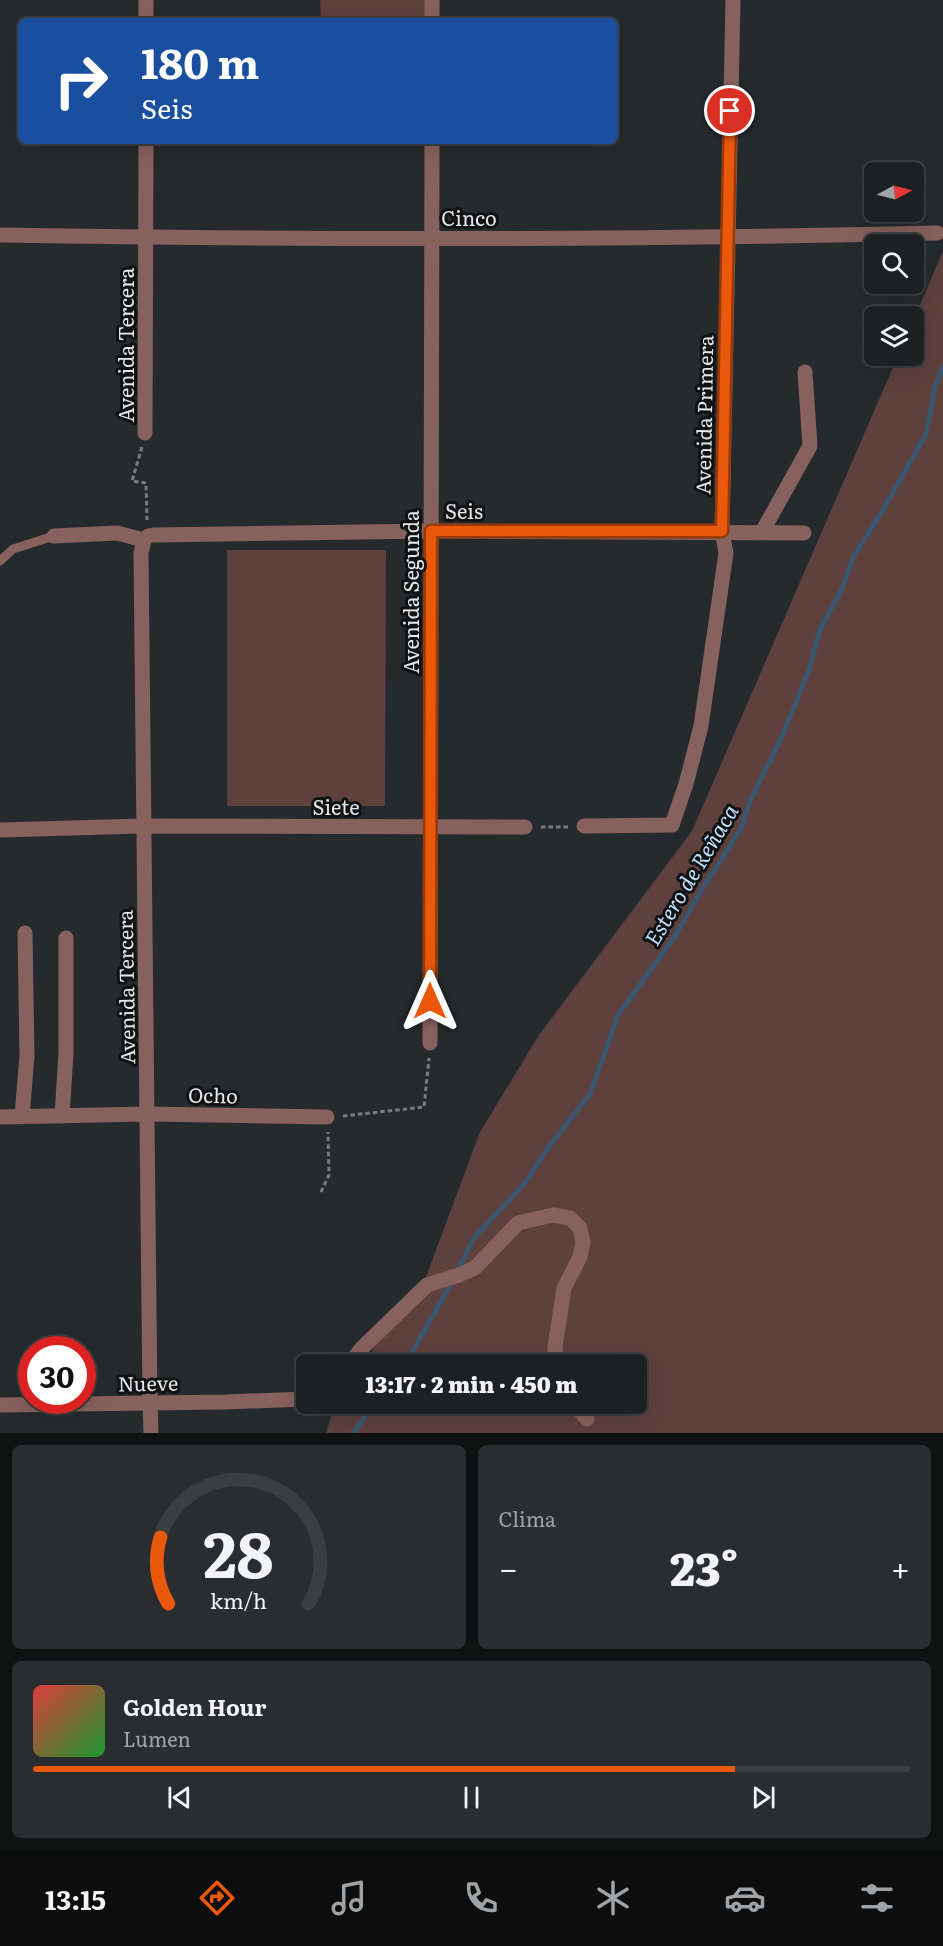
<!DOCTYPE html>
<html lang="es">
<head>
<meta charset="utf-8">
<style>
  body { margin:0; font-family:Literata,serif; background:#292d2f; color:#f1f3f6; height:100vh; display:flex; flex-direction:column; font-size:22px; white-space:nowrap }
  * { box-sizing:border-box; margin:0 }
  p { font-size:20px; color:#a0a3a5 }
  .icon { flex:none; width:33px; height:33px; fill:none; stroke:currentColor; stroke-width:2; stroke-linecap:round; stroke-linejoin:round }
  .map { position:relative; height:1433px; overflow:hidden }
  .drawer { display:flex; flex-direction:column; gap:12px; padding:12px; background:#0f1213; flex:1 }
  .drawer>* { flex:none }
  .hud { position:absolute; left:18px; top:18px; width:600px; height:126px; border-radius:9px; box-shadow:0 6px 24px #0002,0 0 0 2px #3a3e40; background:#1a4fa0; color:#fff; overflow:hidden }
  .needle { width:39px; rotate:83deg }
  .buttons { position:absolute; left:864px; top:162px; display:grid; gap:12px }
  .buttons a { display:grid; place-items:center; width:60px; height:60px; border-radius:9px; background:#1c2022; box-shadow:0 6px 24px #0002,0 0 0 2px #3a3e40; font-size:30px }
  .speed { position:absolute; left:18px; top:1336px; display:flex; gap:12px; font-size:30px; font-weight:700; text-align:center }
  .speed>* { display:grid; place-content:center; width:78px; height:78px; border-radius:50%; background:#1c2022; box-shadow:0 6px 24px #0002,0 0 0 2px #3a3e40; line-height:1 }
  .speed .limit { border:9px solid #d22; background:#fff; color:#111 }
  .pin { position:absolute; display:grid; place-items:center; width:51px; height:51px; color:#fff; margin:-26px; border:3px solid #fff; border-radius:50%; box-shadow:0 2px 6px #0007 }
  .me { position:absolute; width:66px; margin:-33px; rotate:0deg; stroke-linejoin:round; filter:drop-shadow(0 0 4px #0008) }
  .turn { display:flex; align-items:center; gap:21px; height:126px; padding:0 24px; font-size:27px }
  .turn .icon { width:78px; height:78px; stroke-width:2.5 }
  .turn b { display:block; font-size:42px; line-height:51px }
  .big { font-size:45px; font-weight:800; line-height:1.1 }
  .drawer .widget { flex:1; display:flex; flex-direction:column; justify-content:center; gap:9px; min-width:0; padding:0 21px; border-radius:9px; background:#292d2f }
  .drawer .dial { align-items:center; gap:0 }
  .dial svg { height:156px; overflow:visible; fill:none; stroke:#3a3e40; stroke-width:7; stroke-linecap:round; text-anchor:middle }
  .dial text { fill:#f1f3f6; stroke:none }
  .song { display:flex; align-items:center; gap:18px }
  .cover { width:72px; height:72px; border-radius:9px; background:linear-gradient(135deg,hsl(0 70% 55%),hsl(130 70% 35%)) }
  .played { height:6px; border-radius:3px; background:linear-gradient(90deg,#ea580c 80%,#3a3e40 80%) }
  .keys { display:flex; justify-content:space-around; direction:ltr }
  .heat { display:flex; justify-content:space-between; align-items:center; font-size:33px; direction:ltr }
  .drawer .tiles { flex:1; display:grid; gap:12px; grid-template-columns:1fr 1fr }
  .widget:last-child { grid-column:span 2 }
  .trip { position:absolute; left:296px; top:1354px; width:351px; height:60px; border-radius:9px; background:#1c2022; box-shadow:0 6px 24px #0002,0 0 0 2px #3a3e40; font-weight:800; line-height:60px; text-align:center }
  .tabs { display:flex; height:96px; justify-content:space-around; align-items:center; background:#0b0d0e; color:#a0a3a5 }
  .tabs .icon { width:42px; height:42px }
  .tabs .selected { color:#ea580c }
  .tabs b { font-size:27px; color:#f1f3f6 }
  .map>svg:first-child { display:block }
  .green { fill:#5e403d }
  .lines { fill:none; stroke-linecap:round; stroke-linejoin:round }
  .stream { stroke:#3a566e; stroke-width:5 }
  .path { stroke:#787c7f; stroke-width:3; stroke-dasharray:4.5 3; stroke-linecap:butt }
  .service { stroke:#87615d; stroke-width:9 }
  .minor { stroke:#87615d; stroke-width:15 }
  .route-casing { stroke:#983908; stroke-width:15 }
  .route { stroke:#ea580c; stroke-width:10 }
  .labels { text-anchor:middle; dominant-baseline:central; stroke-width:6; stroke-linejoin:round; paint-order:stroke }
  .street-label { font-size:20px; fill:#e4e7ea; stroke:#101214 }
  .water-label { font-size:21px; font-style:italic; fill:#c4e3fd; stroke:#101214 }
</style>
</head>
<body>
<div class="map">
<svg width="943" height="1433" viewBox="0 0 943 1433">
  <rect width="100%" height="100%" fill="#252a2d"/>
  <g class="green">
    <polygon points="320,0 427,0 427,21 321,21"/>
    <polygon points="943,251 943,1433 326,1433 335,1404 636,1404 636,1365 364,1365 384,1331 423,1285 480,1132 539,1035 692,831 898,356 914,356 914,319"/>
    <polygon points="227,550 386,550 385,806 227,806"/>
  </g>
  <g class="lines">
    <g class="stream">
      <polyline points="457,1272 474,1238 525,1183 547,1149 590,1094 618,1015 677,933 702,889 722,859 742,826 749,803 781,739 809,670 820,629 840,593 854,556 884,508 926,434 935,387 943,367"/>
      <polyline points="405,1365 453,1280"/>
      <polyline points="353,1433 375,1404"/>
    </g>
    <g class="path">
      <polyline points="142,447 132,481 146,483 147,520"/>
      <polyline points="541,827 568,827"/>
      <polyline points="343,1116 424,1107 429,1058"/>
      <polyline points="321,1192 329,1175 328,1132"/>
    </g>
    <polyline class="service" points="0,561 13,549 54,536"/>
    <g class="minor">
      <polyline points="146,21 146,0"/>
      <polyline points="432,21 432,0"/>
      <path d="M0,235C312,240 625,240 937,233"/>
      <polyline points="145,433 146,141"/>
      <polyline points="762,532 810,446 805,372"/>
      <polyline points="54,536 117,533 144,540 148,536 153,535 431,531 804,533"/>
      <polyline points="144,540 141,553 150,1403 151,1433"/>
      <polyline points="584,826 672,825 686,784 701,726 726,553 722,531 733,0"/>
      <polyline points="0,830 143,826 525,827"/>
      <polyline points="430,1043 432,141"/>
      <polyline points="22,1116 27,1056 25,933"/>
      <polyline points="62,1116 66,1053 66,938"/>
      <polyline points="0,1117 147,1114 327,1117"/>
      <polyline points="349,1365 361,1349 427,1285 459,1275 475,1268 518,1223 553,1215 570,1218 580,1228 583,1243 580,1257 564,1288 555,1347 556,1365"/>
      <polyline points="574,1404 587,1419"/>
      <polyline points="0,1405 225,1402 306,1399"/>
    </g>
  </g>
  <g class="lines">
    <g class="route-casing">
      <polyline id="route" points="430,1001 431,531 722,531 730,111"/>
    </g>
    <use href="#route" class="route"/>
  </g>
  <g class="labels">
    <g class="street-label">
      <text x="469" y="217">Cinco</text>
      <text transform="translate(125 345) rotate(-90)">Avenida Tercera</text>
      <text transform="translate(703 415) rotate(-89)">Avenida Primera</text>
      <text x="464" y="510">Seis</text>
      <text transform="translate(410 592) rotate(-90)">Avenida Segunda</text>
      <text x="336" y="806">Siete</text>
      <text transform="translate(125 987) rotate(-91)">Avenida Tercera</text>
      <text transform="translate(213 1094) rotate(1)">Ocho</text>
      <text transform="translate(148 1382) rotate(-1)">Nueve</text>
    </g>
    <g class="water-label">
      <text transform="translate(690 874) rotate(-59)">Estero de Reñaca</text>
    </g>
  </g>
</svg>
<div class="buttons">
<a><svg class="needle" viewBox="-14 -14 28 28"><path d="M0-13l5 13h-10z" fill="#e53935"/><path d="M0 13l5-13h-10z" fill="#a0a3a5"/></svg></a>
<a><svg class="icon" aria-label="search" viewBox="0 0 24 24"><circle cx="10" cy="10" r="6"/><path d="M15 15l6 6"/></svg></a>
<a><svg class="icon" aria-label="layers" viewBox="0 0 24 24"><path d="M12 4l9 5-9 5-9-5zM3 14l9 5 9-5"/></svg></a>
</div>
<div class="speed"><div class="limit">30</div></div>
<div class="pin" style="left:730px;top:111px;background:#d93025"><svg class="icon" aria-label="arrive" viewBox="0 0 24 24"><path d="M6 21V4h12l-3 4 3 4H6"/></svg></div>
<svg class="me" style="left:430px;top:1001px" viewBox="-20 -20 40 40"><path d="M0-17L14 15 0 8-14 15z" fill="#ea580c" stroke="#fff" stroke-width="4"/></svg>
<div class="trip">13:17 · 2 min · 450 m</div>
<div class="hud">
<div class="turn"><svg class="icon" aria-label="right" viewBox="0 0 24 24"><path d="M7 20v-9h11M14 6l5 5-5 5"/></svg><div><b>180 m</b>Seis</div></div>
</div>
</div>
<section class="drawer">
<div class="tiles">
<div class="widget dial"><svg viewBox="0 0 100 80">
<path d="M14 69A42 42 0 1 1 86 69"/>
<path d="M14 69A42 42 0 0 1 10 35" stroke="#ea580c"/>
<text x="50" y="56" font-size="32" font-weight="700">28</text>
<text x="50" y="72" font-size="11">km/h</text>
</svg></div>
<div class="widget"><p>Clima</p>
<div class="heat"><a>−</a><b class="big">23°</b><a>+</a></div>
</div>
<div class="widget">
<div class="song"><i class="cover"></i><div><b>Golden Hour</b><p>Lumen</p></div></div>
<div class="played"></div>
<div class="keys"><svg class="icon" aria-label="previous" viewBox="0 0 24 24"><path d="M18 5L8 12l10 7zM5 5v14"/></svg><svg class="icon" aria-label="pause" viewBox="0 0 24 24"><path d="M8 5v14M16 5v14"/></svg><svg class="icon" aria-label="next" viewBox="0 0 24 24"><path d="M6 5l10 7-10 7zM19 5v14"/></svg></div>
</div>
</div>
</section>
<nav class="tabs">
<b>13:15</b>
<svg class="icon selected" aria-label="directions" viewBox="0 0 24 24"><path d="M12 3l9 9-9 9-9-9zM9 14v-3h6M13 9l2 2-2 2"/></svg>
<svg class="icon" aria-label="music" viewBox="0 0 24 24"><path d="M9 18V5l10-2v13"/><circle cx="6" cy="18" r="3"/><circle cx="16" cy="16" r="3"/></svg>
<svg class="icon" aria-label="phone" viewBox="0 0 24 24"><path d="M5 4h4l2 5-3 2q2 4 5 5l2-3 5 2v4C11 20 4 13 5 4z"/></svg>
<svg class="icon" aria-label="climate" viewBox="0 0 24 24"><path d="M12 3v18M4 7l16 10M4 17L20 7"/></svg>
<svg class="icon" aria-label="car" viewBox="0 0 24 24"><path d="M5 17H2v-5l4-1 3-4h7l3 4 3 1v5h-3M9 17h6M6 11h13"/><circle cx="7" cy="17" r="2"/><circle cx="17" cy="17" r="2"/></svg>
<svg class="icon" aria-label="filters" viewBox="0 0 24 24"><path d="M4 7h16M4 17h16"/><circle cx="9" cy="7" r="2"/><circle cx="15" cy="17" r="2"/></svg>
</nav>
</body>
</html>
